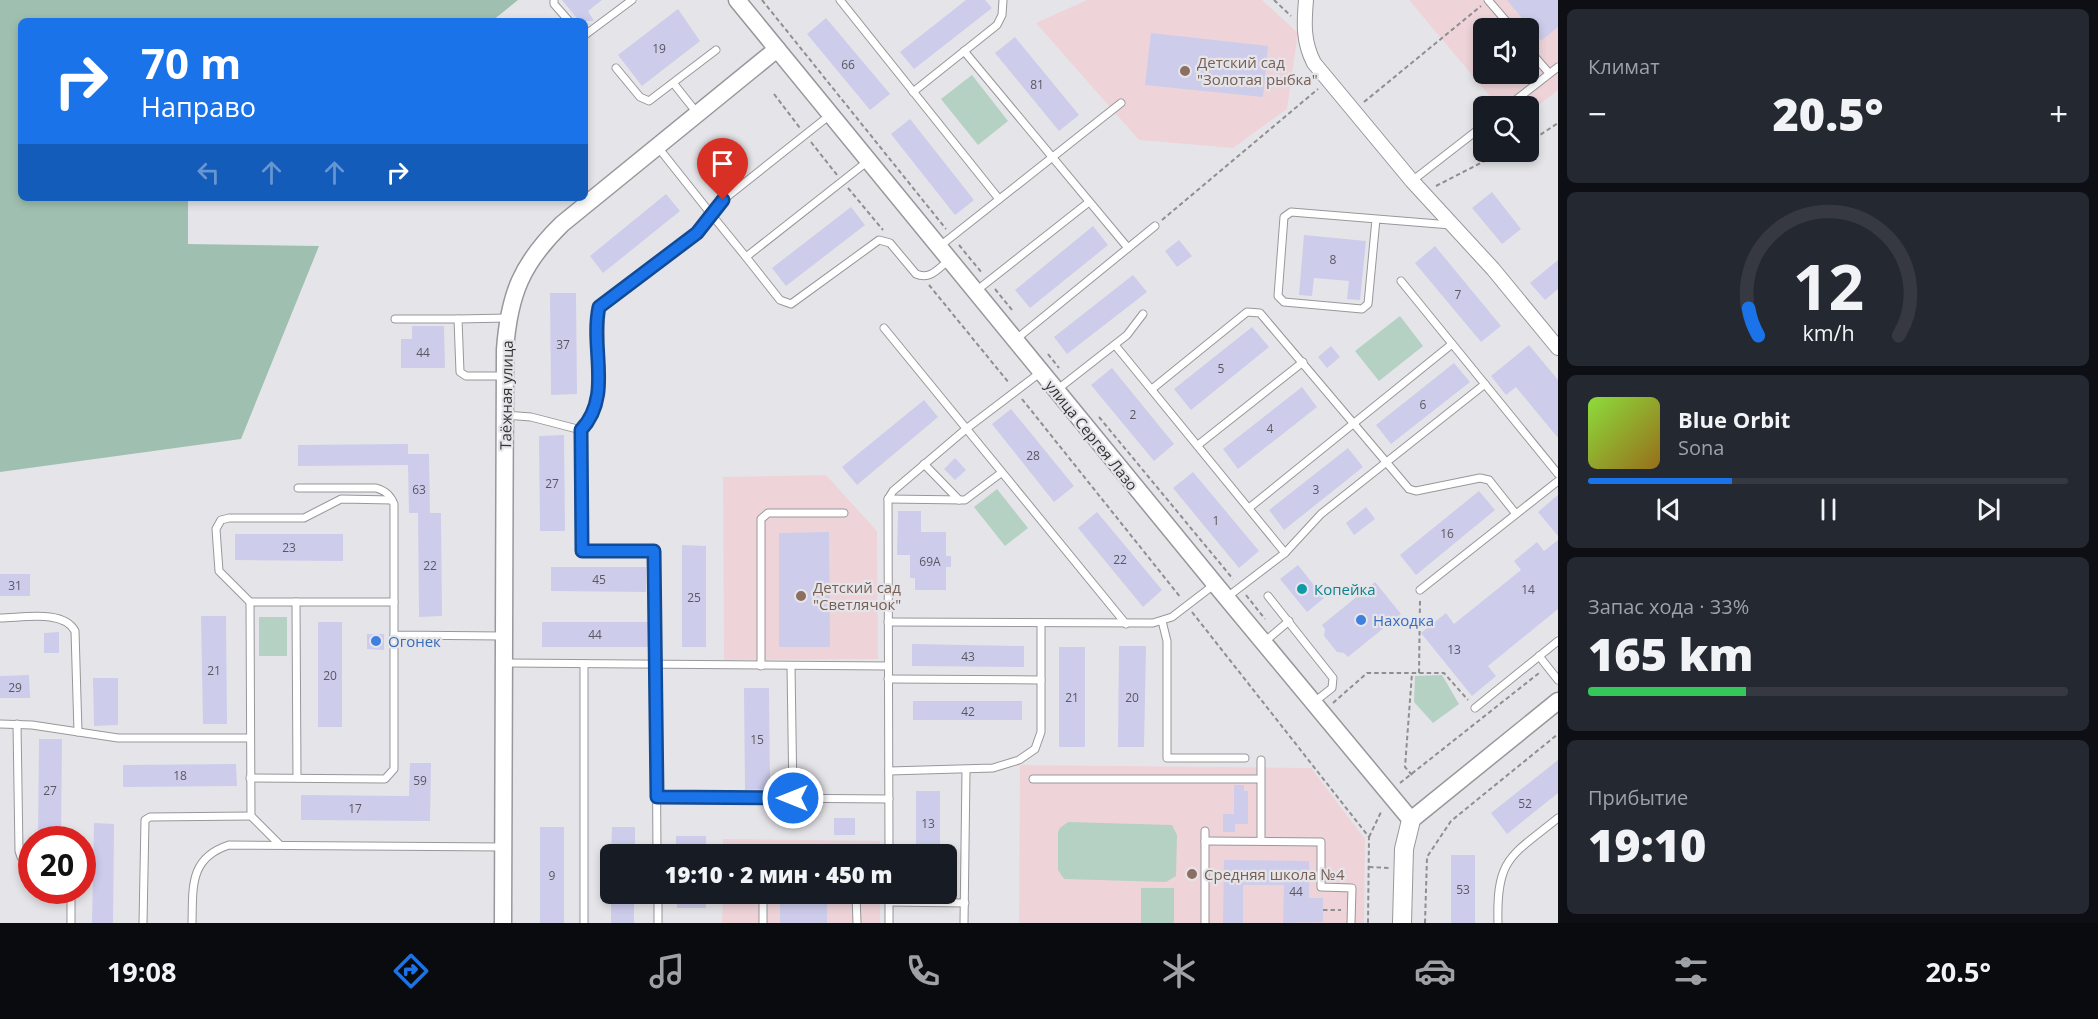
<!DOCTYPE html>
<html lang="ru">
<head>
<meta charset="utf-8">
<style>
  body { margin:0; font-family:"Open Sans",sans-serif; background:#242831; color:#f1f3f6; height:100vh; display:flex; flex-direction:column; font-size:22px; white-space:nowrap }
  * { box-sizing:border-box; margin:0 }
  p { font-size:20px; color:#9ea1a6 }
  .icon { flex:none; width:33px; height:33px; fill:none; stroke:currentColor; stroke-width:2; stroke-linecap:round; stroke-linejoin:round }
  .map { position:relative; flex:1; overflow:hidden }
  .details { display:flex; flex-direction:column; gap:9px; padding:9px; background:#0d0f14; width:540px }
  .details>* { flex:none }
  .banner { position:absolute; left:18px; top:18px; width:570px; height:183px; border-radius:9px; box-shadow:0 3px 9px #0003; background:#1a73e8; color:#fff; overflow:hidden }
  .buttons { position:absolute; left:1473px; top:18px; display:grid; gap:12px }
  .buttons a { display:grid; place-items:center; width:66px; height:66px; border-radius:9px; background:#171b24; box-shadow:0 3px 9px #0003; font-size:30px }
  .speed { position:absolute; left:18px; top:826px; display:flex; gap:12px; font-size:30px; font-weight:700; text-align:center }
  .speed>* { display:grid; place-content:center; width:78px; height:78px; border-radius:50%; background:#171b24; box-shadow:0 3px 9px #0003; line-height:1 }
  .speed .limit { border:9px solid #d22; background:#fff; color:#111 }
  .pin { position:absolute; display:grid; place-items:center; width:51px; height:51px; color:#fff; margin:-62px -26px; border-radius:50% 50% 50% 0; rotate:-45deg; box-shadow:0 0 6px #0007 }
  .pin .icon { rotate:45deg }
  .me { position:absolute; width:66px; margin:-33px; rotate:270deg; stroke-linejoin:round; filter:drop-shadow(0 0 4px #0008) }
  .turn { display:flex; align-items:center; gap:21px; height:126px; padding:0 24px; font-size:27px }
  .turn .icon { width:78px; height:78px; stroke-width:2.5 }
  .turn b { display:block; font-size:42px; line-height:51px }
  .lanes { display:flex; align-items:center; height:57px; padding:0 24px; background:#0003; justify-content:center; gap:30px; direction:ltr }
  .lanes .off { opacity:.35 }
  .big { font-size:45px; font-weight:800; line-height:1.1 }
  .details .card { flex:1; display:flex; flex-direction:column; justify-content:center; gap:9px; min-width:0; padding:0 21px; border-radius:9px; background:#242831 }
  .details .dial { align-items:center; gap:0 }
  .dial svg { height:156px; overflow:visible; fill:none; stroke:#363941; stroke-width:7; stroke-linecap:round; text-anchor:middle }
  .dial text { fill:#f1f3f6; stroke:none }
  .song { display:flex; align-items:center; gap:18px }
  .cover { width:72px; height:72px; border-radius:9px; background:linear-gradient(135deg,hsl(90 70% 55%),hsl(40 70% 35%)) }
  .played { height:6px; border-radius:3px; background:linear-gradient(90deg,#1a73e8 30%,#363941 30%) }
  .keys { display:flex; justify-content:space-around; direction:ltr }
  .heat { display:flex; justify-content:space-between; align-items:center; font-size:33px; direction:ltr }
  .charge { height:9px; border-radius:4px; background:linear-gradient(90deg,#34c759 33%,#363941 0) }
  .trip { position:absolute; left:600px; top:844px; width:357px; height:60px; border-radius:9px; background:#171b24; box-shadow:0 3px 9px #0003; font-weight:800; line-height:60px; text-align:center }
  .tab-bar { display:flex; height:96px; justify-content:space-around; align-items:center; background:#090b0e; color:#9ea1a6 }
  .tab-bar .icon { width:42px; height:42px }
  .tab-bar .active { color:#1a73e8 }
  .tab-bar b { font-size:27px; color:#f1f3f6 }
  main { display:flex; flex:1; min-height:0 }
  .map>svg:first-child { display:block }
  .education { fill:#eed4d9; fill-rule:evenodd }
  .green { fill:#b4d1c3 }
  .forest { fill:#9fc0b0 }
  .building { fill:#cdcceb }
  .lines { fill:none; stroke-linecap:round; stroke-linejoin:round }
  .service-casing { stroke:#97979c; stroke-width:9 }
  .minor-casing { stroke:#97979c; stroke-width:16 }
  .tertiary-casing { stroke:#97979c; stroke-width:19 }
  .secondary-casing { stroke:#97979c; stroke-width:20 }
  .path { stroke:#8f8f91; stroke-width:2; stroke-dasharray:4.5 3; stroke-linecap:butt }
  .service { stroke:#fff; stroke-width:7 }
  .minor { stroke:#fff; stroke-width:14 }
  .tertiary { stroke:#fff; stroke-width:16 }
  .secondary { stroke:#fff; stroke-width:18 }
  .route-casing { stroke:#114b97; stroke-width:15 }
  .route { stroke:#1a73e8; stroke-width:10 }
  .education-dot { fill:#8d6e63; stroke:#e5e5e9; stroke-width:2 }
  .culture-dot { fill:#0f9aa8; stroke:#e5e5e9; stroke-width:2 }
  .shop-dot { fill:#3f7fe0; stroke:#e5e5e9; stroke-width:2 }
  .labels { text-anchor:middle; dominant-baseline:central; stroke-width:4.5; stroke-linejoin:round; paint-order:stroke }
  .number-label { font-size:12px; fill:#595861 }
  .education-label { font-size:15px; fill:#785e54; stroke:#e5e5e9; text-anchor:start }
  .street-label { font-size:15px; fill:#323233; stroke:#e5e5e9 }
  .culture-label { font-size:15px; fill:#0d838f; stroke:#e5e5e9; text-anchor:start }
  .shop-label { font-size:15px; fill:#366cbe; stroke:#e5e5e9; text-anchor:start }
</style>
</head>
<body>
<main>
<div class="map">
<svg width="1558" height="923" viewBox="0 0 1558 923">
  <rect width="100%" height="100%" fill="#e5e5e9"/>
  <g class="education">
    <polygon points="1087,0 1262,0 1298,33 1287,109 1233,148 1139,140 1036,23"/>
    <path d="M1409,0H1558V90L1529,113L1528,106H1498ZM1484,28H1528V74H1484Z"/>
    <polygon points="826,475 877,531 878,659 724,660 723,477"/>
    <polygon points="1020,765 1311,768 1365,839 1364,923 1019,923"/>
    <polygon points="723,839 880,841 880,855 723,855"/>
    <polygon points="723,894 880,894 880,923 722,923"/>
  </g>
  <g class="green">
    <polygon points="972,75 1008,121 978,145 941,99"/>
    <polygon points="1400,316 1423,346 1379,381 1355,351"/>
    <polygon points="997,489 1028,528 1005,546 974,507"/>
    <rect x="259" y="617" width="28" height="39"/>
    <polygon points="1442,675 1459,704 1433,723 1414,702 1415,676"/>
    <polygon points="1068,822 1172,825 1177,835 1176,876 1166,882 1064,879 1058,870 1058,832 1060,828"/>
    <rect x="1141" y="888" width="33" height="35"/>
  </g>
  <polygon class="forest" points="0,0 518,0 492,21 21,21 21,198 188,198 188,244 319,246 241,439 0,472"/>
  <g class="building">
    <polygon points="562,0 602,0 588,11 594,21 579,21"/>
    <polygon points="966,0 985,0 992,8 914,69 900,52"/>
    <polygon points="1507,0 1558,0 1558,27 1541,41"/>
    <polygon points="678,9 700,41 642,86 618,55"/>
    <polygon points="826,18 890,94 870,110 807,34"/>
    <polygon points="1151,33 1268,46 1263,97 1145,85"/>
    <polygon points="1015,37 1079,115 1059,131 995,53"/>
    <polygon points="910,119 974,200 955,215 891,134"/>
    <polygon points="1492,192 1521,229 1502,244 1472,208"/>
    <polygon points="666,194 680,211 603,273 590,256"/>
    <polygon points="851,207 865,225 786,286 772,268"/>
    <polygon points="1093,226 1108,245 1030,308 1015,290"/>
    <polygon points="1304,235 1366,241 1360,300 1347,299 1349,281 1314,278 1312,296 1299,295"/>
    <polygon points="1179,240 1192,256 1177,267 1165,251"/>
    <polygon points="1435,246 1501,326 1481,342 1415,263"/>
    <polygon points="1558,260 1558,289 1545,300 1530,283"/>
    <polygon points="1133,275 1147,292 1067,354 1054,337"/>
    <polygon points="550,293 576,293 577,394 551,395"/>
    <polygon points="412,326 444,326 445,368 401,368 401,339 412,339"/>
    <polygon points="1252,327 1269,347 1191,410 1174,389"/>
    <polygon points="1529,345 1558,380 1558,438 1516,387 1506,395 1491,376"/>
    <polygon points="1331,346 1340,357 1327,368 1318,357"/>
    <polygon points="1454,363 1470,382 1391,444 1376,425"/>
    <polygon points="1112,368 1174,444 1154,461 1091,385"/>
    <polygon points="1302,387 1317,407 1238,469 1223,449"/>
    <polygon points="924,400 938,417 857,485 842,467"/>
    <polygon points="1011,409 1074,486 1054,502 992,424"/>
    <polygon points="564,435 565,531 540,531 539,436"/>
    <polygon points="408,444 408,454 429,454 430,513 441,513 442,616 419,617 418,513 409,513 408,465 298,466 298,445"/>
    <polygon points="1348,448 1363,467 1284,530 1269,510"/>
    <polygon points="955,458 966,470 955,480 944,469"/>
    <polygon points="1193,472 1259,551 1239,568 1173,488"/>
    <polygon points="1479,491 1495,510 1416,575 1400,555"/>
    <polygon points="1558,495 1558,536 1538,512"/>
    <polygon points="1366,507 1375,519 1354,535 1346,523"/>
    <polygon points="898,511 921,511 921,532 946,532 946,556 951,556 951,567 946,567 946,590 915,590 915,578 910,578 910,555 897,555"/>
    <polygon points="1097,512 1162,590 1143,607 1078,528"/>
    <polygon points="829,532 830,647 779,647 779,533"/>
    <polygon points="235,534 343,534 343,561 235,560"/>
    <polygon points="1558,540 1558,609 1488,666 1496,676 1472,696 1421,633 1446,613 1454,624 1521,570 1514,561 1537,542 1544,551"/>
    <polygon points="682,545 706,546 706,647 682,647"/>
    <polygon points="1298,565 1324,598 1307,612 1280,579"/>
    <polygon points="551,567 646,567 646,592 551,591"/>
    <rect x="0" y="574" width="30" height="22"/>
    <polygon points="1375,582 1401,614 1348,657 1344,653 1337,652 1324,636 1325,629 1322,625"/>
    <polygon points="201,616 226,616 227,724 203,724"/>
    <rect x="318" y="622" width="24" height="105"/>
    <rect x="542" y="622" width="106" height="25"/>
    <polygon points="59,632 59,653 44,653 44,633"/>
    <polygon points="367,634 384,634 384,650 367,649"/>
    <polygon points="912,644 1024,646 1024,667 912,666"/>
    <polygon points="1119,646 1146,646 1144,747 1118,747"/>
    <rect x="1059" y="647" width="26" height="100"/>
    <polygon points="29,675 30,698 0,698 0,676"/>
    <polygon points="93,678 118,678 118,725 94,726"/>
    <polygon points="744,688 769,688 770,789 745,790"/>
    <rect x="913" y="701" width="109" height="19"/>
    <polygon points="39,739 62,739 61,840 38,840"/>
    <polygon points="1558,760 1558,793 1507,834 1491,813"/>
    <polygon points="410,763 431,763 430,821 301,820 301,795 409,796"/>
    <polygon points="236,764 237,786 123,787 123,765"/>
    <polygon points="1234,785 1244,785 1244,791 1248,791 1248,824 1235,824 1235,832 1223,832 1223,814 1234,814"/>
    <rect x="916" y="791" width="24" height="64"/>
    <rect x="834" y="818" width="21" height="17"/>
    <polygon points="94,823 114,824 113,923 92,923"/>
    <rect x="540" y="827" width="24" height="96"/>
    <polygon points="612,827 635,827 635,855 611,855"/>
    <rect x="676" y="836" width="30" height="19"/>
    <rect x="1451" y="855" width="24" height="68"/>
    <polygon points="1224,860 1309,861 1309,898 1323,898 1323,922 1283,923 1284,885 1243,885 1243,923 1223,923"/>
    <rect x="611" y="894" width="23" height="29"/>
    <rect x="677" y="894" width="29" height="14"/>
    <rect x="780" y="900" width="47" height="23"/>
  </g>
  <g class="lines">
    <g class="service-casing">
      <g id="service">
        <polyline points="554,0 554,4 569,21"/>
        <polyline points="840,0 999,199"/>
        <polyline points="1488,0 1512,28"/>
        <polyline points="585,35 632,0"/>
        <polyline points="1528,49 1549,73"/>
        <polyline points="964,51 1128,248 1015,340"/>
        <polyline points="616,68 640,97 649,101 716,50"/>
        <polyline points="674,84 697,113"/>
        <polyline points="913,92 997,25 1002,15 1003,0"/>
        <polyline points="1508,106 1558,67"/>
        <polyline points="657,146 711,214 723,200 830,115"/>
        <polyline points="1412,181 1484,125"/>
        <polyline points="1376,219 1368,304 1362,309 1284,302 1278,296 1284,217 1291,212 1451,225"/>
        <polyline points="940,246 1121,103"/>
        <polyline points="1128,248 1155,226"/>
        <path d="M746,257L780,300L791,304L879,240L890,243L916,274C930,280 938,269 949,260"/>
        <polyline points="1401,281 1558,474"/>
        <polyline points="976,291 1089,202"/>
        <polyline points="395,319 458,319"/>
        <polyline points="884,328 1126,624"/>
        <polyline points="1115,345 1285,553"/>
        <polyline points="505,376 466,376 460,372 458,319 508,318"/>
        <polyline points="1058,389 1127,335 1143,314"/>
        <polyline points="1152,389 1247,312 1260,313 1409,489 1416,491 1480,478 1489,480 1516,514"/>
        <polyline points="505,415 531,417 581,430 582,551 655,551 657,855"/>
        <path d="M581,430C613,396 590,349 599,307L697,233L711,214L746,257L868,161"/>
        <polyline points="1198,445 1303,362"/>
        <polyline points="924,464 959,500"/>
        <path d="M298,488H376C386,491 390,495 394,504V602"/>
        <polyline points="888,499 965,500 1001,473"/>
        <polyline points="1249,508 1452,344"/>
        <polyline points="1420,590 1558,481"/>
        <polyline points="1268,596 1333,678 1332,688 1313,703"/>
        <polyline points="1226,598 1285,553 1321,514 1485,384"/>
        <polyline points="250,602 219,571 216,529 221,520 229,518 304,518 341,499 392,500"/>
        <polyline points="296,602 297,778"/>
        <path d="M0,618C22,618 63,609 75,631L78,732"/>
        <polyline points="1162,621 1167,641 1167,758 1245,758"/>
        <polyline points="888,622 1153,623 1172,617 1215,584"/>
        <polyline points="1263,643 1289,621"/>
        <polyline points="1539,656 1558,680"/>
        <polyline points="505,663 888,666"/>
        <polyline points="584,664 584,923"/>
        <polyline points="761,666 761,519 768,513 844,513"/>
        <polyline points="791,666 793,798"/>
        <polyline points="888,679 1041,680"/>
        <polyline points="1475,708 1558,641"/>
        <polyline points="0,724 32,725 118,738 250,738"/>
        <polyline points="17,724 19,851 21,857 32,863"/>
        <polyline points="1261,760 1261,841"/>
        <polyline points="889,771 993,768 1019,760 1035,749 1041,732 1041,623"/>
        <polyline points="250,778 385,779 394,769 394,635"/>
        <polyline points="1033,779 1260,779"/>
        <polyline points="657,797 889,799"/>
        <polyline points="1205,831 1205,923"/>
        <polyline points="1205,841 1321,842 1321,887 1352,888 1351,923"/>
        <polyline points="279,844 251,816 250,602 394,602 394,635 502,636"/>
        <polyline points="889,855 888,499 893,491 966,429 1041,372"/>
        <polyline points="71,891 71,923"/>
        <polyline points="658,894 658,923"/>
        <polyline points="763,894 763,923"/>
        <polyline points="856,894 857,923"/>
        <polyline points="889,902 965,903"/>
        <polyline points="143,923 145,820 150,817 251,816"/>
        <path d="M192,923C193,887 189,858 229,845L504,847"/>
        <polyline points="889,923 889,894"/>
        <polyline points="964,923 966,771"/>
        <path d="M1498,923C1496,858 1511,856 1558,818"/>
      </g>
    </g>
    <g class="minor-casing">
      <path id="minor" d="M1306,0C1304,23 1303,42 1314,63L1412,181L1493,269L1558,348"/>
    </g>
    <g class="tertiary-casing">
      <g id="tertiary">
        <polyline points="737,0 1215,584 1411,820 1558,701"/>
        <path d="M503,923L505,350C509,294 522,263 562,224L777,49"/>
      </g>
    </g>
    <g class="secondary-casing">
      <polyline id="secondary" points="1402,923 1404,849 1411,820"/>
    </g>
    <g class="path">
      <polyline points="762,0 946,229"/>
      <polyline points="1274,0 1291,16"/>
      <polyline points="774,94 800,128"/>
      <polyline points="1364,102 1481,6"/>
      <polyline points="811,142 837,175"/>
      <polyline points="1528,143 1558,123"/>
      <polyline points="1436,186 1502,152"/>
      <polyline points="848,188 883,230"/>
      <polyline points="1162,220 1318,89"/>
      <polyline points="959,245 982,273"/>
      <polyline points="929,285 1009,383"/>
      <polyline points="995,289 1012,310"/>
      <polyline points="1048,354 1059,368"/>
      <polyline points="1022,399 1181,598"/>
      <polyline points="1099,417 1233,579"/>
      <polyline points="1246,595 1265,619"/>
      <polyline points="1192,612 1369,837 1368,923"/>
      <polyline points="1419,673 1420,600"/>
      <polyline points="1333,703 1367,673 1444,673 1468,700"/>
      <polyline points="1412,775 1405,767 1412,673"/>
      <polyline points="1400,783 1539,673"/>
      <polyline points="1369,837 1382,810"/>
      <polyline points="1369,867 1389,868"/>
      <polyline points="1323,910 1341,910"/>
      <polyline points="1425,923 1427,857 1451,821 1558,734"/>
    </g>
    <use href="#service" class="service"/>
    <use href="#minor" class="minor"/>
    <use href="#tertiary" class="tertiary"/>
    <use href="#secondary" class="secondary"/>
  </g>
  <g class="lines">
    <g class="route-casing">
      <path id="route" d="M723,200L697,233L599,307C590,349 613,396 581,430L582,551H654L657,797L793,798"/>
    </g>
    <use href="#route" class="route"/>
  </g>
  <g class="education-dot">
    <circle cx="1185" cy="71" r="6"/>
    <circle cx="801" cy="596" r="6"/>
    <circle cx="1192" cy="874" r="6"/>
  </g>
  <circle class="culture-dot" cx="1302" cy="589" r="6"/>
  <g class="shop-dot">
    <circle cx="1361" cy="620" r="6"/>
    <circle cx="376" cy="641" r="6"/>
  </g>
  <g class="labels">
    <g class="number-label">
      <text x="659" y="48">19</text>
      <text x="848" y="64">66</text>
      <text x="1037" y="84">81</text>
      <text x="1333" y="259">8</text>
      <text x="1458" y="294">7</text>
      <text x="563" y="344">37</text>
      <text x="423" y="352">44</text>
      <text x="1221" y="368">5</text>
      <text x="1423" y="404">6</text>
      <text x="1133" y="414">2</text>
      <text x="1270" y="428">4</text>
      <text x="1033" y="455">28</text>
      <text x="552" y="483">27</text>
      <text x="419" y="489">63</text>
      <text x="1316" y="489">3</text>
      <text x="1216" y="520">1</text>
      <text x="1447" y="533">16</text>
      <text x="289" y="547">23</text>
      <text x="1120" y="559">22</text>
      <text x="930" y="561">69А</text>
      <text x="430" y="565">22</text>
      <text x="599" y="579">45</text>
      <text x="15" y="585">31</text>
      <text x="1528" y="589">14</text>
      <text x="694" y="597">25</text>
      <text x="595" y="634">44</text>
      <text x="1454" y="649">13</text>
      <text x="968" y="656">43</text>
      <text x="214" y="670">21</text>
      <text x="330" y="675">20</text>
      <text x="15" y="687">29</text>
      <text x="1072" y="697">21</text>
      <text x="1132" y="697">20</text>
      <text x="968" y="711">42</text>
      <text x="757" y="739">15</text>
      <text x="180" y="775">18</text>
      <text x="420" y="780">59</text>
      <text x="50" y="790">27</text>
      <text x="1525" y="803">52</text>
      <text x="355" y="808">17</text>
      <text x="928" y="823">13</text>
      <text x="552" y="875">9</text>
      <text x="1463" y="889">53</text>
      <text x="1296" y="891">44</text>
    </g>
    <g class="education-label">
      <text x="1197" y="62">Детский сад<tspan x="1197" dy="17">"Золотая рыбка"</tspan></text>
      <text x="813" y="587">Детский сад<tspan x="813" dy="17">"Светлячок"</tspan></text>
      <text x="1204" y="874">Средняя школа №4</text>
    </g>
    <g class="street-label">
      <text transform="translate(506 395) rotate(-89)">Таёжная улица</text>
      <text transform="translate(1092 435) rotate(51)">улица Сергея Лазо</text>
    </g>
    <g class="culture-label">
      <text x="1314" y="589">Копейка</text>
    </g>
    <g class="shop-label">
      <text x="1373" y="620">Находка</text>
      <text x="388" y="641">Огонек</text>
    </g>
  </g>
</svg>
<div class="buttons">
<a><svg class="icon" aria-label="sound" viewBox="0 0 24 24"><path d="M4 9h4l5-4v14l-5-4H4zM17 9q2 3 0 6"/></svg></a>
<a><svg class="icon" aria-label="search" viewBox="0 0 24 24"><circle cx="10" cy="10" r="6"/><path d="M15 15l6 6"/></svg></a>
</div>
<div class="speed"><div class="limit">20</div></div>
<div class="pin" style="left:723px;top:200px;background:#d93025"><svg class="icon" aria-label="arrive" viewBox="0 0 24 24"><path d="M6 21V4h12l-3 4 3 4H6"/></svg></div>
<svg class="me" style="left:793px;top:798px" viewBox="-20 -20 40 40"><circle r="17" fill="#1a73e8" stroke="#fff" stroke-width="3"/><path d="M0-11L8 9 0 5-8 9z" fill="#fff"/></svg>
<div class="trip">19:10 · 2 мин · 450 m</div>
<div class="banner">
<div class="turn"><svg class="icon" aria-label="right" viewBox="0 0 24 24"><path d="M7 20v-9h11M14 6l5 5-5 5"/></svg><div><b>70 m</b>Направо</div></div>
<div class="lanes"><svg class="icon off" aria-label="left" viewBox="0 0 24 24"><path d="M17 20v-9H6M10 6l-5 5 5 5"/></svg><svg class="icon off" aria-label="ahead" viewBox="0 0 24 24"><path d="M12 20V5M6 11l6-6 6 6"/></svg><svg class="icon off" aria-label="ahead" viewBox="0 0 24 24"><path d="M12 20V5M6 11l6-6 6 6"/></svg><svg class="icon" aria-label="right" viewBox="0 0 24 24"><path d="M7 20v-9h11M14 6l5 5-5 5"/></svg></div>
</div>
</div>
<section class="details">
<div class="card"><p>Климат</p>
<div class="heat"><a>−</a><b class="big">20.5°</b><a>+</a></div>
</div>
<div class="card dial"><svg viewBox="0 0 100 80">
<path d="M14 69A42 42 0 1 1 86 69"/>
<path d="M14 69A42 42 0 0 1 9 55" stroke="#1a73e8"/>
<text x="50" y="56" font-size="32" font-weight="700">12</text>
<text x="50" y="72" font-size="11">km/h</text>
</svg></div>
<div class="card">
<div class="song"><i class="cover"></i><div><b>Blue Orbit</b><p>Sona</p></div></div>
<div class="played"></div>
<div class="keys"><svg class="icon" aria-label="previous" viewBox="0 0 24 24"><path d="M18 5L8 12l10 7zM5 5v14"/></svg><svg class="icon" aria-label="pause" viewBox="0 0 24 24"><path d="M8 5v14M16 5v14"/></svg><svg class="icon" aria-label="next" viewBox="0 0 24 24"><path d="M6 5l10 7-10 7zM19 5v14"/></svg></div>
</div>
<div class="card"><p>Запас хода · 33%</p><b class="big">165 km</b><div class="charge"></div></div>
<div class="card"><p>Прибытие</p><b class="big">19:10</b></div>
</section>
</main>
<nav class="tab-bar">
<b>19:08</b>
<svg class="icon active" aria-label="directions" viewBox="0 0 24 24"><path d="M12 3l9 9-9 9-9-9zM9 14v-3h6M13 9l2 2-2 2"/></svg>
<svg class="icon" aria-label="music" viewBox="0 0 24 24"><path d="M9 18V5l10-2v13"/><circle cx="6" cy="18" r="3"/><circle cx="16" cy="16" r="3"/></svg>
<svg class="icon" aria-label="phone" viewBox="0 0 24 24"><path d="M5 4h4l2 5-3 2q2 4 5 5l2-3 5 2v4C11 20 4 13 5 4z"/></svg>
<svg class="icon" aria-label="climate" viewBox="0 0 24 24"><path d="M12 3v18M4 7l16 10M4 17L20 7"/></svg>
<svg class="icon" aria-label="car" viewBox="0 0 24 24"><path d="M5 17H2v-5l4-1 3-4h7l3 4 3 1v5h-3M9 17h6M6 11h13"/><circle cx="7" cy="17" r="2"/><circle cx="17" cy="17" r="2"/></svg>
<svg class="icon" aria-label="filters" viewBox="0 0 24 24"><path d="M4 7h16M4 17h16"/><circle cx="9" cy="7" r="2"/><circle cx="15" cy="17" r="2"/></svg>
<b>20.5°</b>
</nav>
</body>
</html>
